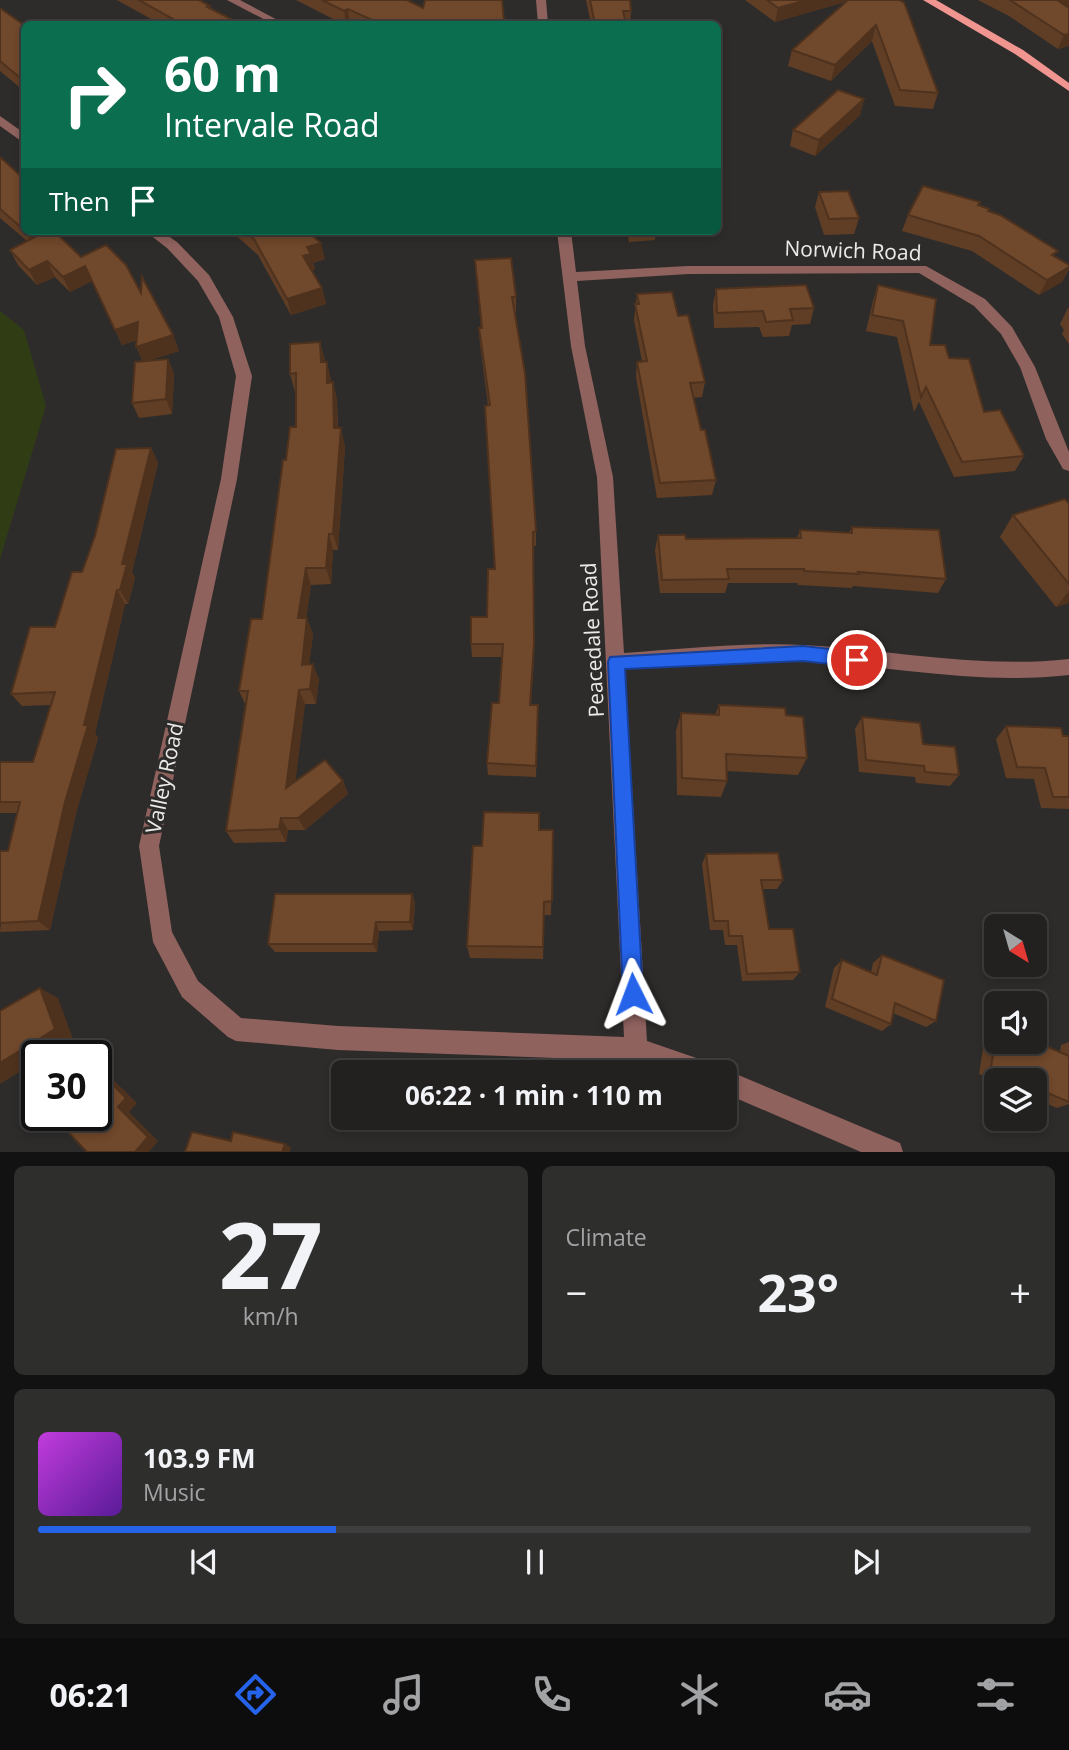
<!DOCTYPE html>
<html lang="en">
<head>
<meta charset="utf-8">
<style>
  body { margin:0; font-family:"Open Sans",sans-serif; background:#2e2e2d; color:#f1f3f6; height:100vh; display:flex; flex-direction:column; font-size:26px; white-space:nowrap }
  * { box-sizing:border-box; margin:0 }
  p { font-size:23px; color:#a2a3a5 }
  .icon { flex:none; width:38px; height:38px; fill:none; stroke:currentColor; stroke-width:2; stroke-linecap:round; stroke-linejoin:round }
  .map { position:relative; height:1152px; overflow:hidden }
  .drawer { display:flex; flex-direction:column; gap:14px; padding:14px; background:#131212; flex:1 }
  .drawer>* { flex:none }
  .guide { position:absolute; left:21px; top:21px; width:700px; height:214px; border-radius:10px; box-shadow:0 4px 10px #0003,0 0 0 2px #3f3e3e; background:#0b6e4f; color:#fff; overflow:hidden }
  .needle { width:46px; rotate:143deg }
  .fabs { position:absolute; left:984px; top:914px; display:grid; gap:14px }
  .fabs a { display:grid; place-items:center; width:63px; height:63px; border-radius:10px; background:#222120; box-shadow:0 4px 10px #0003,0 0 0 2px #3f3e3e; font-size:35px }
  .speed { position:absolute; left:21px; top:1040px; display:flex; gap:14px; font-size:35px; font-weight:700; text-align:center }
  .speed>* { display:grid; place-content:center; width:91px; height:91px; border-radius:50%; background:#222120; box-shadow:0 4px 10px #0003,0 0 0 2px #3f3e3e; line-height:1 }
  .speed .limit { border:4px solid #111; border-radius:10px; background:#fff; color:#111 }
  .pin { position:absolute; display:grid; place-items:center; width:60px; height:60px; color:#fff; margin:-30px; border:4px solid #fff; border-radius:50%; box-shadow:0 2px 7px #0007 }
  .me { position:absolute; width:77px; margin:-38px; rotate:357deg; stroke-linejoin:round; filter:drop-shadow(0 0 5px #0008) }
  .turn { display:flex; align-items:center; gap:24px; height:147px; padding:0 28px; font-size:32px }
  .turn .icon { width:91px; height:91px; stroke-width:2.5 }
  .turn b { display:block; font-size:49px; line-height:60px }
  .then { display:flex; align-items:center; height:66px; padding:0 28px; background:#0003; gap:14px; font-size:26px }
  .big { font-size:52px; font-weight:700; line-height:1.1 }
  .drawer .widget { flex:1; display:flex; flex-direction:column; justify-content:center; gap:10px; min-width:0; padding:0 24px; border-radius:10px; background:#2e2e2d }
  .drawer .dial { align-items:center; gap:0 }
  .dial b { font-size:91px; line-height:1 }
  .song { display:flex; align-items:center; gap:21px }
  .cover { width:84px; height:84px; border-radius:10px; background:linear-gradient(135deg,hsl(290 70% 55%),hsl(270 70% 35%)) }
  .played { height:7px; border-radius:4px; background:linear-gradient(90deg,#2563eb 30%,#3f3e3e 30%) }
  .keys { display:flex; justify-content:space-around; direction:ltr }
  .heat { display:flex; justify-content:space-between; align-items:center; font-size:38px; direction:ltr }
  .drawer .tiles { flex:1; display:grid; gap:14px; grid-template-columns:1fr 1fr }
  .widget:last-child { grid-column:span 2 }
  .trip { position:absolute; left:331px; top:1060px; width:406px; height:70px; border-radius:10px; background:#222120; box-shadow:0 4px 10px #0003,0 0 0 2px #3f3e3e; font-weight:700; line-height:70px; text-align:center }
  .tab-bar { display:flex; height:112px; justify-content:space-around; align-items:center; background:#0e0d0d; color:#a2a3a5 }
  .tab-bar .icon { width:49px; height:49px }
  .tab-bar .on { color:#2563eb }
  .tab-bar b { font-size:32px; color:#f1f3f6 }
  .map>svg:first-child { display:block }
  .green { fill:#303d14 }
  .lines { fill:none; stroke-linecap:round; stroke-linejoin:round }
  .minor { fill:#8f625e; fill-rule:evenodd }
  .major { fill:#f0958f; fill-rule:evenodd }
  .wall { fill:#603e25 }
  .shaded-wall { fill:#4e321e }
  .building { fill:#70482b; stroke:#4e321e; stroke-width:2 }
  .route { fill:#2563eb; stroke:#184099; stroke-width:2 }
  .labels { text-anchor:middle; dominant-baseline:central; stroke-width:6; stroke-linejoin:round; paint-order:stroke }
  .street-label { font-size:21px; fill:#ebeae8; stroke:#2e2c2a }
</style>
</head>
<body>
<div class="map">
<svg width="1069" height="1152" viewBox="0 0 1069 1152">
  <rect width="100%" height="100%" fill="#2e2c2a"/>
  <polygon class="green" points="0,311 24,330 46,406 0,559"/>
  <g class="lines">
    <g class="minor">
      <polygon points="227,0 240,0 285,24 273,24"/>
      <polygon points="536,0 546,0 548,24 538,24"/>
      <polygon points="0,116 24,133 24,143 0,126"/>
      <path d="M145,231H161L177,242L209,275L233,317L252,376L237,479L159,846L172,932L198,981L241,1018L338,1026L624,1037L597,477L571,346L557,231H571L576,272L688,266H926L985,299L1012,327L1035,367L1069,452V471L1063,469L1046,439L1020,367L1001,334L974,306L919,273L688,274L577,281L585,346L613,477L624,653C684,649 744,642 804,645C894,650 979,669 1069,659V675C980,685 895,667 807,661C747,657 685,665 625,669L647,1041L705,1061L713,1065L716,1072L724,1069L900,1143L903,1152H861L724,1093V1073H671L636,1061L338,1050L236,1041L228,1037L182,997L153,942L139,846L221,479L236,376L219,317L198,281L167,248Z"/>
    </g>
    <polygon class="major" points="923,0 936,0 1023,50 1069,83 1069,91 1015,54"/>
  </g>
  <g class="wall">
    <polygon points="117,0 199,0 210,6 211,9 241,24 160,24"/>
    <polygon points="296,0 407,0 423,8 502,0 504,24 343,24"/>
    <polygon points="586,0 630,0 631,11 630,24 591,24"/>
    <polygon points="745,0 899,0 938,93 933,109 895,106 872,41 831,81 788,66 792,50 845,2 775,22"/>
    <polygon points="978,0 1069,0 1069,46 1058,49 1009,16"/>
    <polygon points="0,8 24,25 24,91 0,71"/>
    <polygon points="864,99 860,115 815,156 790,146 793,130"/>
    <polygon points="0,157 24,179 24,231 63,231 57,234 81,257 141,293 173,335 179,351 147,361 168,359 174,374 172,414 139,418 132,403 142,361 137,340 122,345 92,281 70,292 55,277 37,285 18,265 10,250 27,241 0,218"/>
    <polygon points="819,192 859,218 854,234 824,235 815,207"/>
    <polygon points="978,205 1069,265 1069,269 1062,282 1039,295 972,251 902,231 908,215"/>
    <polygon points="231,231 307,231 325,259 313,263 315,269 312,270 322,288 326,304 291,315 258,255"/>
    <polygon points="627,231 656,231 655,240 629,242"/>
    <polygon points="475,260 516,297 516,312 515,313 536,531 536,546 533,546 534,656 531,705 538,705 536,777 488,775 487,763 499,703 502,657 472,657 471,644 487,617 495,569 488,405 480,344 479,328 481,328"/>
    <polygon points="878,285 930,345 949,358 984,412 1024,456 1015,471 954,477 919,402 914,412 897,337 866,331 873,301"/>
    <polygon points="716,289 814,308 810,324 792,325 789,336 763,337 759,327 714,328 713,305"/>
    <polygon points="637,294 678,316 705,382 702,397 693,398 701,430 716,480 712,495 657,498 636,377 637,362 642,361 634,320"/>
    <polygon points="1068,308 1069,308 1069,344 1062,334 1064,330 1060,324"/>
    <polygon points="320,342 325,362 327,362 331,382 333,382 337,400 338,428 345,446 343,478 338,550 333,550 331,584 311,585 306,618 313,634 309,664 319,679 316,704 305,704 295,782 343,781 348,794 305,830 288,830 286,842 234,843 226,831 245,704 239,691 262,619 286,460 296,427 296,392 295,392 290,374"/>
    <polygon points="151,448 158,463 132,572 135,578 128,604 125,604 95,733 98,738 76,813 50,930 0,932 8,851 17,813 0,813 0,762 33,762 51,705 22,706 11,694 55,627 82,572"/>
    <polygon points="1069,504 1069,603 1056,607 1000,537 1013,515"/>
    <polygon points="852,527 946,579 938,593 853,586 852,588 798,585 798,583 728,583 725,593 660,593 655,550 658,535 686,539 797,538 800,530 849,533"/>
    <polygon points="719,705 786,715 807,758 798,775 727,771 727,781 721,797 677,795 676,731 681,713 715,715"/>
    <polygon points="862,717 923,744 959,775 950,786 916,783 915,777 859,772 855,729"/>
    <polygon points="1006,726 1069,736 1069,809 1041,808 1034,779 1006,778 996,739"/>
    <polygon points="539,830 553,830 551,915 544,915 543,959 470,958 467,946 482,846"/>
    <polygon points="706,854 783,880 777,889 762,889 769,929 800,972 793,980 742,981 737,945 725,945 723,930 710,930 702,864"/>
    <polygon points="412,894 415,903 413,930 379,931 377,952 275,952 268,944"/>
    <polygon points="882,955 936,1021 926,1027 893,1013 891,1024 882,1031 825,1007 834,968 842,960 871,972 873,963"/>
    <polygon points="998,1041 1034,1041 1060,1052 1061,1045 1069,1042 1069,1104 1057,1108 1034,1098 1034,1080 996,1080 996,1081 979,1074 983,1048 995,1042 997,1043"/>
  </g>
  <g class="shaded-wall">
    <polygon points="807,0 852,0 775,22 778,8"/>
    <polygon points="1055,0 1069,0 1069,8"/>
    <polygon points="348,9 350,24 346,24 344,11"/>
    <polygon points="876,25 872,41 831,81 835,65"/>
    <polygon points="1069,34 1069,46 1058,49 1064,35"/>
    <polygon points="864,99 860,115 815,156 819,140"/>
    <polygon points="26,231 63,231 33,246"/>
    <polygon points="321,243 325,259 313,263 315,269 307,272 303,256 307,247"/>
    <polygon points="47,261 55,277 37,285 29,270"/>
    <polygon points="85,266 92,281 70,292 63,277"/>
    <polygon points="1069,267 1062,282 1039,295 1047,280"/>
    <polygon points="322,288 326,304 291,315 287,299"/>
    <polygon points="138,322 145,337 122,345 115,330"/>
    <polygon points="173,335 179,351 143,362 136,347"/>
    <polygon points="320,342 325,360 325,380 321,362"/>
    <polygon points="168,359 174,374 172,414 166,399"/>
    <polygon points="327,362 331,380 331,400 327,383"/>
    <polygon points="333,382 337,400 338,446 334,428"/>
    <polygon points="341,428 345,446 338,550 333,534"/>
    <polygon points="151,448 158,463 132,572 135,578 128,604 120,590 122,564"/>
    <polygon points="329,534 333,550 331,584 326,568"/>
    <polygon points="306,568 311,585 304,634 298,618"/>
    <polygon points="117,590 125,604 95,733 98,738 76,813 50,930 38,921 65,802"/>
    <polygon points="1069,591 1069,603 1056,607"/>
    <polygon points="307,618 313,634 307,680 302,665"/>
    <polygon points="534,643 534,656 530,717 530,705"/>
    <polygon points="313,664 319,679 316,704 310,689"/>
    <polygon points="299,690 305,704 293,801 286,788"/>
    <polygon points="343,781 348,794 305,830 298,818"/>
    <polygon points="281,818 288,830 286,842 279,829"/>
    <polygon points="412,894 415,903 413,930 410,922"/>
    <polygon points="376,922 379,931 377,952 373,944"/>
    <polygon points="40,988 58,998 73,1039 47,1055 37,1055 37,1061 0,1084 0,1063"/>
    <polygon points="96,1063 137,1103 129,1112 158,1141 149,1152 135,1152 96,1068"/>
    <polygon points="285,1144 291,1147 290,1152 282,1152"/>
  </g>
  <g class="building">
    <polygon points="139,0 199,0 210,6 207,7 241,24 182,24"/>
    <polygon points="322,0 407,0 423,8 425,0 502,0 504,21 381,24 348,9 344,11"/>
    <polygon points="590,0 630,0 631,11 623,11 626,24 595,24"/>
    <polygon points="767,0 807,0 778,8"/>
    <polygon points="848,0 899,0 904,2 938,93 900,90 876,25 835,65 792,50"/>
    <polygon points="1010,0 1057,0 1069,8 1069,34 1064,35"/>
    <polygon points="0,8 24,25 24,81 0,61"/>
    <polygon points="838,90 864,99 819,140 793,130"/>
    <polygon points="0,157 24,179 24,230 0,209"/>
    <polygon points="923,186 980,202 978,205 989,209 988,211 1000,215 1058,251 1052,255 1069,265 1069,267 1047,280 979,236 908,215"/>
    <polygon points="848,191 859,218 829,219 819,192"/>
    <polygon points="46,231 54,231 81,257 106,245 126,265 141,293 142,277 173,335 136,347 138,322 115,330 85,266 63,277 47,261 29,270 10,250"/>
    <polygon points="245,231 307,231 321,243 307,247 311,254 303,256 322,288 287,299 254,239"/>
    <polygon points="511,258 516,297 512,297 525,373 536,531 533,532 534,643 530,705 538,705 536,766 487,763 492,703 499,703 503,644 471,644 471,617 487,617 488,569 495,569 485,406 490,405 479,328 482,328 475,260"/>
    <polygon points="806,285 814,308 790,309 793,320 766,322 763,311 717,313 716,289"/>
    <polygon points="878,285 936,299 930,345 945,345 949,358 969,359 984,412 1000,410 1024,456 962,462 926,387 921,397 903,321 872,315"/>
    <polygon points="672,292 678,316 688,315 705,382 690,383 701,430 705,430 716,480 660,483 637,362 647,361 635,304 639,304 637,294"/>
    <polygon points="320,342 321,362 327,362 327,383 333,382 334,428 341,428 333,534 329,534 326,568 306,568 298,618 307,618 302,665 313,664 310,689 299,690 286,788 325,760 343,781 298,818 281,818 279,829 226,831 248,691 239,691 251,619 262,619 283,460 286,460 290,427 296,427 296,373 290,374 290,344"/>
    <polygon points="168,359 166,399 132,403 135,362"/>
    <polygon points="151,448 122,564 127,564 120,590 117,590 84,725 88,725 65,802 38,921 0,923 0,851 8,851 20,802 0,802 0,762 33,762 55,692 11,694 30,627 55,627 72,572 82,572 95,536 116,449"/>
    <polygon points="1065,499 1069,504 1069,584 1013,515"/>
    <polygon points="852,527 939,530 946,579 858,572 859,574 804,571 804,569 727,569 729,579 662,580 658,535 685,535 686,539 801,538 800,530 852,533"/>
    <polygon points="719,705 785,708 786,715 803,717 807,758 726,754 727,781 682,778 681,713 719,715"/>
    <polygon points="862,717 920,723 923,744 955,747 959,775 925,772 924,766 866,760"/>
    <polygon points="1006,726 1061,728 1063,736 1069,736 1069,797 1053,797 1045,768 1017,767"/>
    <polygon points="484,812 539,813 539,830 553,830 552,901 544,902 543,947 467,946 473,846 482,846"/>
    <polygon points="778,853 783,880 761,880 769,929 793,929 800,972 747,974 742,936 729,936 728,921 714,921 706,854"/>
    <polygon points="275,894 412,894 410,922 376,922 373,944 268,944"/>
    <polygon points="882,955 944,980 936,1021 895,1003 891,1024 832,999 842,960 877,975"/>
    <polygon points="40,988 55,1029 0,1063 0,1011"/>
    <polygon points="1009,1041 1034,1041 1069,1056 1069,1102 1034,1087 1034,1080 1017,1080 991,1068 995,1042 1008,1048"/>
    <polygon points="96,1068 126,1098 118,1107 148,1137 135,1152 87,1152 52,1115 96,1115"/>
    <polygon points="192,1132 231,1141 233,1132 285,1144 282,1152 185,1152"/>
  </g>
  <polygon class="route" points="803,646 857,652 865,660 857,667 803,661 625,669 643,994 640,1001 633,1004 626,1001 623,994 608,662 610,657"/>
  <g class="labels">
    <g class="street-label">
      <text transform="translate(853 250) rotate(2)">Norwich Road</text>
      <text transform="translate(592 640) rotate(-93)">Peacedale Road</text>
      <text transform="translate(164 778) rotate(-78)">Valley Road</text>
    </g>
  </g>
</svg>
<div class="fabs">
<a><svg class="needle" viewBox="-14 -14 28 28"><path d="M0-13l5 13h-10z" fill="#e53935"/><path d="M0 13l5-13h-10z" fill="#a2a3a5"/></svg></a>
<a><svg class="icon" aria-label="sound" viewBox="0 0 24 24"><path d="M4 9h4l5-4v14l-5-4H4zM17 9q2 3 0 6"/></svg></a>
<a><svg class="icon" aria-label="layers" viewBox="0 0 24 24"><path d="M12 4l9 5-9 5-9-5zM3 14l9 5 9-5"/></svg></a>
</div>
<div class="speed"><div class="limit">30</div></div>
<div class="pin" style="left:857px;top:660px;background:#d93025"><svg class="icon" aria-label="arrive" viewBox="0 0 24 24"><path d="M6 21V4h12l-3 4 3 4H6"/></svg></div>
<svg class="me" style="left:633px;top:994px" viewBox="-20 -20 40 40"><path d="M0-17L14 15 0 8-14 15z" fill="#2563eb" stroke="#fff" stroke-width="4"/></svg>
<div class="trip">06:22 · 1 min · 110 m</div>
<div class="guide">
<div class="turn"><svg class="icon" aria-label="right" viewBox="0 0 24 24"><path d="M7 20v-9h11M14 6l5 5-5 5"/></svg><div><b>60 m</b>Intervale Road</div></div>
<div class="then">Then<svg class="icon" aria-label="arrive" viewBox="0 0 24 24"><path d="M6 21V4h12l-3 4 3 4H6"/></svg></div>
</div>
</div>
<section class="drawer">
<div class="tiles">
<div class="widget dial"><b>27</b><p>km/h</p></div>
<div class="widget"><p>Climate</p>
<div class="heat"><a>−</a><b class="big">23°</b><a>+</a></div>
</div>
<div class="widget">
<div class="song"><i class="cover"></i><div><b>103.9 FM</b><p>Music</p></div></div>
<div class="played"></div>
<div class="keys"><svg class="icon" aria-label="previous" viewBox="0 0 24 24"><path d="M18 5L8 12l10 7zM5 5v14"/></svg><svg class="icon" aria-label="pause" viewBox="0 0 24 24"><path d="M8 5v14M16 5v14"/></svg><svg class="icon" aria-label="next" viewBox="0 0 24 24"><path d="M6 5l10 7-10 7zM19 5v14"/></svg></div>
</div>
</div>
</section>
<nav class="tab-bar">
<b>06:21</b>
<svg class="icon on" aria-label="directions" viewBox="0 0 24 24"><path d="M12 3l9 9-9 9-9-9zM9 14v-3h6M13 9l2 2-2 2"/></svg>
<svg class="icon" aria-label="music" viewBox="0 0 24 24"><path d="M9 18V5l10-2v13"/><circle cx="6" cy="18" r="3"/><circle cx="16" cy="16" r="3"/></svg>
<svg class="icon" aria-label="phone" viewBox="0 0 24 24"><path d="M5 4h4l2 5-3 2q2 4 5 5l2-3 5 2v4C11 20 4 13 5 4z"/></svg>
<svg class="icon" aria-label="climate" viewBox="0 0 24 24"><path d="M12 3v18M4 7l16 10M4 17L20 7"/></svg>
<svg class="icon" aria-label="car" viewBox="0 0 24 24"><path d="M5 17H2v-5l4-1 3-4h7l3 4 3 1v5h-3M9 17h6M6 11h13"/><circle cx="7" cy="17" r="2"/><circle cx="17" cy="17" r="2"/></svg>
<svg class="icon" aria-label="filters" viewBox="0 0 24 24"><path d="M4 7h16M4 17h16"/><circle cx="9" cy="7" r="2"/><circle cx="15" cy="17" r="2"/></svg>
</nav>
</body>
</html>
